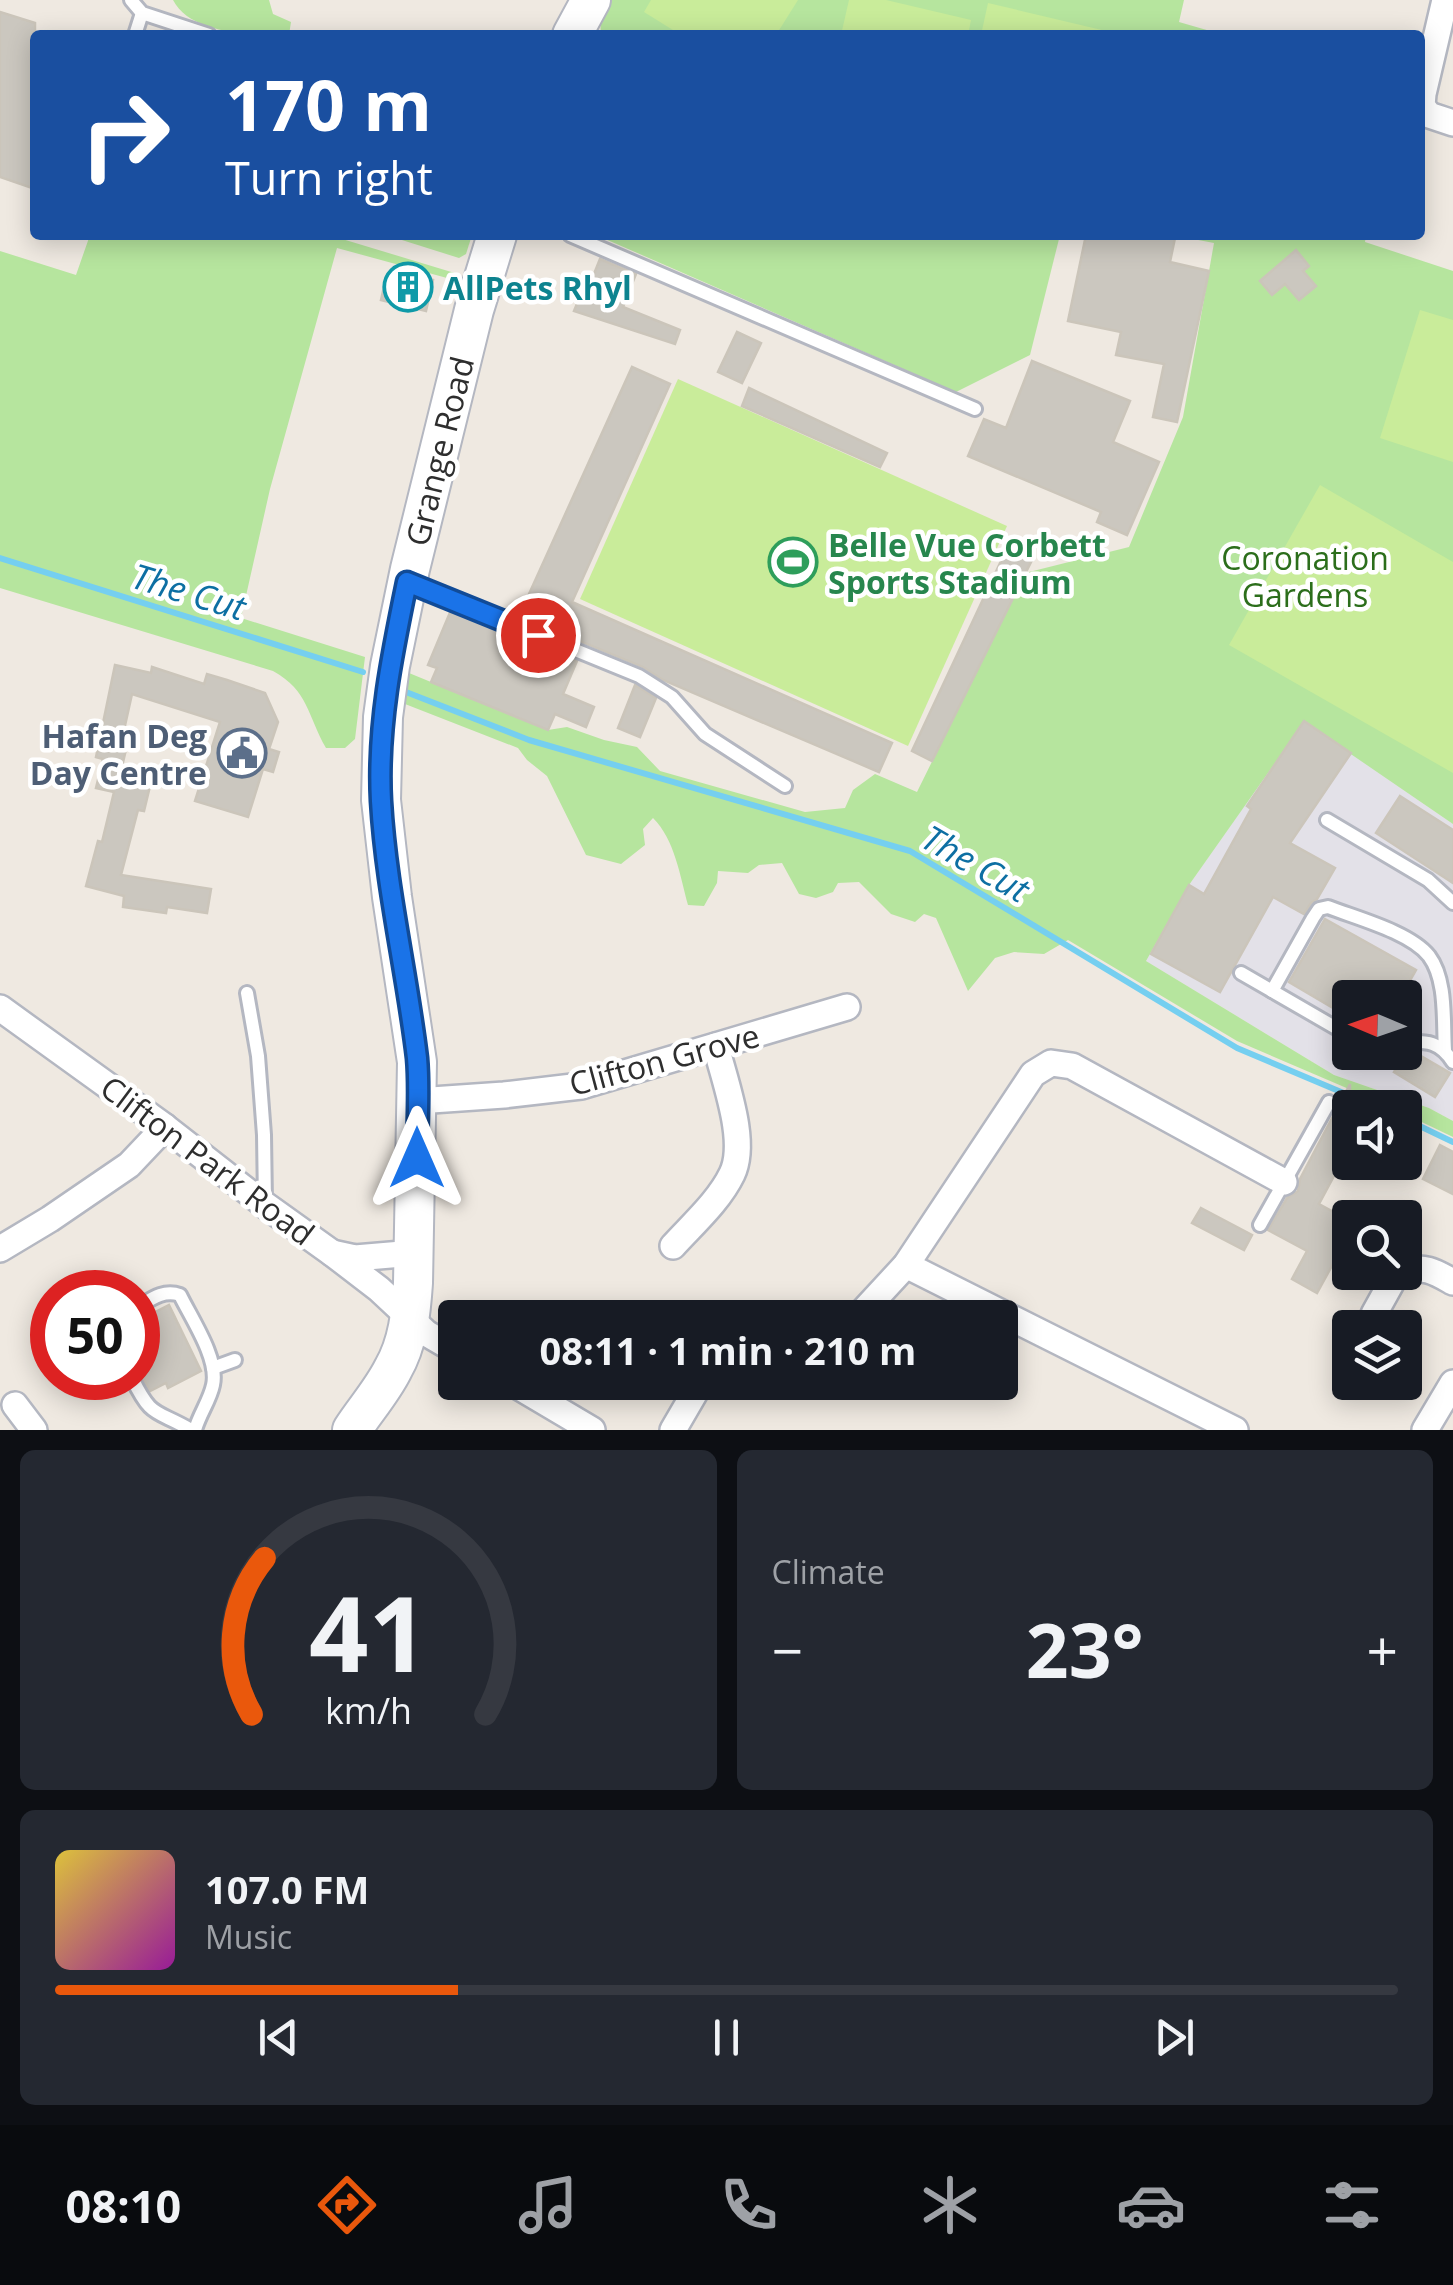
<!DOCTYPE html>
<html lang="en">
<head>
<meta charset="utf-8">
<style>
  body { margin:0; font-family:"Open Sans",sans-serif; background:#242831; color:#f1f3f6; height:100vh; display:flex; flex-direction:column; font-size:38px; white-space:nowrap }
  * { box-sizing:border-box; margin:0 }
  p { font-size:32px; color:#9ea1a6 }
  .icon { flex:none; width:55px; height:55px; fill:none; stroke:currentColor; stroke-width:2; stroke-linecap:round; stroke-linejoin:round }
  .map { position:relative; height:1430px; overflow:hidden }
  .sheet { display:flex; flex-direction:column; gap:20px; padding:20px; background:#0d0f14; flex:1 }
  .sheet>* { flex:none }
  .top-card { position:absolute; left:30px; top:30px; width:1395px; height:210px; border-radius:10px; box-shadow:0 5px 25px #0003; background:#1a4fa0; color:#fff; overflow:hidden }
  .needle { width:65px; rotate:272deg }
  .buttons { position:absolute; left:1332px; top:980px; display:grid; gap:20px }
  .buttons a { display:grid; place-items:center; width:90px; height:90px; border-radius:10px; background:#171b24; box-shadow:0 5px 25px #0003; font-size:50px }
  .speed { position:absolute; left:30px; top:1270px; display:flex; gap:20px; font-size:50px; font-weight:700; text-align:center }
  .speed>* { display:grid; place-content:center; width:130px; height:130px; border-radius:50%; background:#171b24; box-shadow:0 5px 25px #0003; line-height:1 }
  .speed .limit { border:15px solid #d22; background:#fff; color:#111 }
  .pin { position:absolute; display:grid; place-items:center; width:85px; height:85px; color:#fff; margin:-42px; border:5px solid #fff; border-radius:50%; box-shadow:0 2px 10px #0007 }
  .me { position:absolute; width:110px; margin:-55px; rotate:0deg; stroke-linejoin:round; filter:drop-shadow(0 0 8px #0008) }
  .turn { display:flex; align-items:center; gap:35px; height:210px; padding:0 30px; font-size:45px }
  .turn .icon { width:130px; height:130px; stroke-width:2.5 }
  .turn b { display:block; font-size:70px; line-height:85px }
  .big { font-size:75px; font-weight:700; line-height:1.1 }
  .sheet .widget { flex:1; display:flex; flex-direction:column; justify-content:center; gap:15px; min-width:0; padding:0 35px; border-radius:15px; background:#242831 }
  .sheet .dial { align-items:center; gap:0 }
  .dial svg { height:260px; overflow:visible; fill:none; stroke:#363941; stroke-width:7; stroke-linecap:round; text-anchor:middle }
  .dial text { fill:#f1f3f6; stroke:none }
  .song { display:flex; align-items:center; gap:30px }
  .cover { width:120px; height:120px; border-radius:15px; background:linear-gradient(135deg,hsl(50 70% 55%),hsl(300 70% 35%)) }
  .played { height:10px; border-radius:5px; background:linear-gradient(90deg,#ea580c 30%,#363941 30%) }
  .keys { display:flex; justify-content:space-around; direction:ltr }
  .heat { display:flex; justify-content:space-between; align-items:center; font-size:55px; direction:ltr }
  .sheet .tiles { flex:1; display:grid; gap:20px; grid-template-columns:1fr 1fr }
  .widget:last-child { grid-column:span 2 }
  .trip { position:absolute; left:438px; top:1300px; width:580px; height:100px; border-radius:10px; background:#171b24; box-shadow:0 5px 25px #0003; font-weight:700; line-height:100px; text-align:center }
  .tab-bar { display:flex; height:160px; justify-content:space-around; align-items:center; background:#090b0e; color:#9ea1a6 }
  .tab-bar .icon { width:70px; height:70px }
  .tab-bar .current { color:#ea580c }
  .tab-bar b { font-size:45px; color:#f1f3f6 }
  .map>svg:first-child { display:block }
  .industrial { fill:#e3e1e8; fill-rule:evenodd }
  .green { fill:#b6e59e }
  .pitch { fill:#c9ec9a }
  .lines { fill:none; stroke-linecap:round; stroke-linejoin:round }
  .stream { stroke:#75cff0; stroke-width:6 }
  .building { fill:#cbc7bf; stroke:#cbc5ba; stroke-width:2.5 }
  .lane-casing { stroke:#b4b7c1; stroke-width:18 }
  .street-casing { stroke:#b4b7c1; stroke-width:30 }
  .secondary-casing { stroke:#b4b7c1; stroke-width:42 }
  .lane { stroke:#fff; stroke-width:12 }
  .street { stroke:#fff; stroke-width:25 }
  .secondary { stroke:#fff; stroke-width:38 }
  .route-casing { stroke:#114b97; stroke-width:25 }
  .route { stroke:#1a73e8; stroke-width:18 }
  .labels { text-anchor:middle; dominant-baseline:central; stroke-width:9; stroke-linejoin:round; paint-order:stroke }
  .culture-label { font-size:32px; font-weight:bold; fill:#0d838f; stroke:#fff; text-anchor:start }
  .street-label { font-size:32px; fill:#2e2e2e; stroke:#fff }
  .leisure-label { font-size:32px; font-weight:bold; fill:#27864d; stroke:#fff; text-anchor:start }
  .park-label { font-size:32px; fill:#2c6e1b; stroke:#fff }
  .service-label { font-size:32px; font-weight:bold; fill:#4e5e75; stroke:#fff; text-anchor:end }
  .water-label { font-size:35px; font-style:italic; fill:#0d6fa3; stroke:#fff }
</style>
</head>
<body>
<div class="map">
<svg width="1453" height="1430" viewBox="0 0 1453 1430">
  <rect width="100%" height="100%" fill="#efe9e1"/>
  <path class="industrial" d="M1304,721L1453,824V1121L1429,1108L1334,1075L1146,961L1189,885ZM1350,998H1405V1052H1350Z"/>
  <g class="green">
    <path d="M173,0H269L273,14L291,22L289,35C254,35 191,35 173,0Z"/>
    <path d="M612,0H1184L1179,22L1224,35H602C597,22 606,12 612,0Z"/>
    <path d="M90,235H329L458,274V281L337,248L270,489L241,618L365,657L355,739L345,748H326C307,715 309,691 273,671L0,588V251L76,275Z"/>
    <polygon points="386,235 472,235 466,254 459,258"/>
    <polygon points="596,235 1060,235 1030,355 956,392"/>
    <path d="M1172,235H1366L1365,242L1453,271V824L1304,722L1189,885L1146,961L1334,1075L1429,1108L1453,1121V1137L1405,1114V1108L1391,1107L1237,1041L1068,940L1044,954L1014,952L995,958L968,991L936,918L924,914L915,922L891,914L859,882L838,883L833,892L816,898L799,894L782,863L759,865L748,873L718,871L717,883L704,906L688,905C680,876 675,840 653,818L643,829L645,845L621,864L586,855L547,776L527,760L518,748L405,704L409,673L548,730L567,727L604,740L637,747L660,771L805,812L845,808L853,790L875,774L917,792L1025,573L1129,547L1183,417L1214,243Z"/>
  </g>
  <g class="pitch">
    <polygon points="651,0 798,0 776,35 681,35 644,12"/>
    <polygon points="849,0 886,0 971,20 968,35 841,35"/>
    <polygon points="988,3 1106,31 1105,35 981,35"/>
    <polygon points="1420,310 1453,320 1453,462 1380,438"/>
    <polygon points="678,379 1007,526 908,746 580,599"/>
    <polygon points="1320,485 1453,562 1453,773 1229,645"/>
  </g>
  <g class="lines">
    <g class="stream">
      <polyline points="0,558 363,672"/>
      <polyline points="406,692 529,740 910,851 1237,1048 1379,1108"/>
      <polyline points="1405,1119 1453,1142"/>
    </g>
  </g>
  <g class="building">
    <polygon points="0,12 35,23 35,189 0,177"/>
    <polygon points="1086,235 1161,235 1175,238 1170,262 1209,271 1177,422 1153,417 1164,364 1116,355 1121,332 1068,321"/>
    <polygon points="1296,250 1309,266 1303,271 1316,286 1299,300 1285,284 1272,295 1260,281"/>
    <polygon points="600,259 636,274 623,307 680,330 675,344 574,311 588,277 592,279"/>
    <polygon points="405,273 433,280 426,311 381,300 386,278 403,282"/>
    <polygon points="737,332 761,343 742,383 718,372"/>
    <polygon points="1032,361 1130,401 1113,442 1159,462 1127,535 1097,522 1101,512 968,456 984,419 1006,428"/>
    <polygon points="632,367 670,384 572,602 892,743 879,772 663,680 643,667 519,616"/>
    <polygon points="749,388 887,453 880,467 742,406"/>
    <polygon points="1009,544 1034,556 932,761 912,751"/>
    <polygon points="451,610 577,661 563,694 594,707 586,727 555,714 548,730 431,682 437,668 428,665"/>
    <polygon points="115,665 151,673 152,667 204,684 207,674 227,680 265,693 278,722 269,749 279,752 273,772 263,769 248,817 195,801 220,722 132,694 122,739 128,741 120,775 151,782 144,811 138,810 121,875 211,889 207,913 167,907 166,913 123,907 124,896 86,886 98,841 102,842 114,792 96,788 103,759 96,757"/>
    <polygon points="635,685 656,698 640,737 618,728"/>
    <polygon points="1304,721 1351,753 1290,843 1335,868 1317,899 1311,903 1304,914 1273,897 1220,992 1151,954 1189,885 1204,894 1251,809 1247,806"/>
    <polygon points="1400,796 1453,830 1453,883 1376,833"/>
    <polygon points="1325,919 1416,970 1400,998 1350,998 1350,1018 1289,982"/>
    <polygon points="1406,1052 1414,1052 1450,1073 1435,1097 1394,1072"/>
    <polygon points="1350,1084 1350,1146 1319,1204 1350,1221 1350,1233 1317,1293 1292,1279 1307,1251 1268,1230 1287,1198 1298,1191 1300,1179"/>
    <polygon points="1440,1145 1453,1152 1453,1194 1423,1179"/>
    <polygon points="1201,1208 1252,1235 1244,1250 1192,1223"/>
    <polygon points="169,1305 201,1371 168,1388 166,1383 150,1391 138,1369 138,1321"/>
  </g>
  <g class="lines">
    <g class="lane-casing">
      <g id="lane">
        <polyline points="131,0 142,13 209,35"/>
        <polyline points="135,35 142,13"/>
        <polyline points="570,235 975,409"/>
        <polyline points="409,582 639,676 672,697 705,734 785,786"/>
        <polyline points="1327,820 1428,880 1453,903"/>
        <polyline points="1241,973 1350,1036"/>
        <path d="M1272,991L1313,918L1319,909L1328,907C1356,918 1410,932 1429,956C1447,980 1443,1021 1445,1050"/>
        <polyline points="247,993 258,1056 264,1135 265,1202"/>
        <path d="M1405,1042C1428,1041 1440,1042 1453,1062"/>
        <polyline points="1260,1225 1329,1102"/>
        <path d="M138,1307C151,1299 164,1289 180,1295C191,1318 219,1359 213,1385C210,1400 199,1415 195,1430"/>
        <polyline points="213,1368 235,1360"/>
        <path d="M132,1378C152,1419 155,1409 191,1430"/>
      </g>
    </g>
    <g class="street-casing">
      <g id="street">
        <polyline points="1445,0 1423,94 1422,106 1429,115 1453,123"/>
        <polyline points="0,1008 165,1127 265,1205 332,1253 379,1289 426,1333 455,1350"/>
        <polyline points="417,1101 504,1095 581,1086 847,1007"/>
        <path d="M673,1246C693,1224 719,1201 732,1174C748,1141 724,1080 716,1046"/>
        <polyline points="0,1249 50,1219 129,1165 165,1127"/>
        <polyline points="332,1253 355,1258 414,1253"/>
        <polyline points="906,1265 1235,1430"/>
        <path d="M1405,1272C1423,1264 1437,1273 1453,1282"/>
        <polyline points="1374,1314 1394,1278 1404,1272"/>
        <polyline points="857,1318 906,1265 1033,1074 1051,1063 1072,1066 1284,1182"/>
        <polyline points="511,1382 592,1430"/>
        <polyline points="15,1405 34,1430"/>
        <polyline points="673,1430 701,1382"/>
        <polyline points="1425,1430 1453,1383"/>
      </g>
    </g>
    <g class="secondary-casing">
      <g id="secondary">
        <polyline points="572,35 591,0"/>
        <path d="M352,1430C365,1410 382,1391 393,1369C408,1343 411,1313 413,1283L417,1062L392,897L381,800L383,717L390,666L410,569L474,310L497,235"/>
      </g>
    </g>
    <use href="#lane" class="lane"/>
    <use href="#street" class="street"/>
    <use href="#secondary" class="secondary"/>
  </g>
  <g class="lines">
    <g class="route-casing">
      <path id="route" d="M417,1158C417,1125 420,1091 417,1058C407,973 386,888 381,801C377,727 392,654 407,582L538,635"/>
    </g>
    <use href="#route" class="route"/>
  </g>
  <defs>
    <g id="building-ring" transform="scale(2.5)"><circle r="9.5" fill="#fff" stroke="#0f9aa8" stroke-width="1.5"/><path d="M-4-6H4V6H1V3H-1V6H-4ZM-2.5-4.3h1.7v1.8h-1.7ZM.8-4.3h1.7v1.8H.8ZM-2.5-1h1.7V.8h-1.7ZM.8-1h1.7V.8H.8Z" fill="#0f9aa8"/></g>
    <g id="stadium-ring" transform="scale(2.5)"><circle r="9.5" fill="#fff" stroke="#2e9e5b" stroke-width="1.5"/><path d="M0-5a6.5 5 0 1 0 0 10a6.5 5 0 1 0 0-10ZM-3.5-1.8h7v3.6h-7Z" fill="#2e9e5b"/></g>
    <g id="civic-ring" transform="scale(2.5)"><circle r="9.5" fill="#fff" stroke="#5c6f8a" stroke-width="1.5"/><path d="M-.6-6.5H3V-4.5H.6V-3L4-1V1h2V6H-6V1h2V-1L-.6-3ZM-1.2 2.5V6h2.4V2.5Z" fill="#5c6f8a"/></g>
  </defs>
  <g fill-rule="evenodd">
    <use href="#building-ring" x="408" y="287"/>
    <use href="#stadium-ring" x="793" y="562"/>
    <use href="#civic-ring" x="242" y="753"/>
  </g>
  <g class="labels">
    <g class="culture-label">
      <text x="443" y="287">AllPets Rhyl</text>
    </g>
    <g class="street-label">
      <text transform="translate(439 451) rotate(-76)">Grange Road</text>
      <text transform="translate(664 1059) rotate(-15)">Clifton Grove</text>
      <text transform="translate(208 1160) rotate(37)">Clifton Park Road</text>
    </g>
    <g class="leisure-label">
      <text x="828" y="544">Belle Vue Corbett<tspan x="828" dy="37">Sports Stadium</tspan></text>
    </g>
    <g class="park-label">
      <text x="1305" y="557">Coronation<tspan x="1305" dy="37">Gardens</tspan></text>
    </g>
    <g class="service-label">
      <text x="207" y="735">Hafan Deg<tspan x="207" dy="37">Day Centre</tspan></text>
    </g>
    <g class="water-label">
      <text transform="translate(189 591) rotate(17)">The Cut</text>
      <text transform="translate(976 863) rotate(30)">The Cut</text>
    </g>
  </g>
</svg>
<div class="buttons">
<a><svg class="needle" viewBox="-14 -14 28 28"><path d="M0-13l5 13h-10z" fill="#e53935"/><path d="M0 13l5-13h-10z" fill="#9ea1a6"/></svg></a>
<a><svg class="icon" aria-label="sound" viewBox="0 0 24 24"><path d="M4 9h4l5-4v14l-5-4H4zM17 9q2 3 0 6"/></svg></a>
<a><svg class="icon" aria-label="search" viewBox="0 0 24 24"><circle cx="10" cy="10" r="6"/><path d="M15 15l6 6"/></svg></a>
<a><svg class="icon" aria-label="layers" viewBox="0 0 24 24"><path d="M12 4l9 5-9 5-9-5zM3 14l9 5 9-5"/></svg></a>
</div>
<div class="speed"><div class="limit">50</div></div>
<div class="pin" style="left:538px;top:635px;background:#d93025"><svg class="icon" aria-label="arrive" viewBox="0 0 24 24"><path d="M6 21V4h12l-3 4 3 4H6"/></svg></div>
<svg class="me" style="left:417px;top:1158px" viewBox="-20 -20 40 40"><path d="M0-17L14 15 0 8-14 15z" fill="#1a73e8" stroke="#fff" stroke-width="4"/></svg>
<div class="trip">08:11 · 1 min · 210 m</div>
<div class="top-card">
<div class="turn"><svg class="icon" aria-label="right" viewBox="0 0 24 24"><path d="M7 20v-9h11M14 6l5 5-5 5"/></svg><div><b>170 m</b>Turn right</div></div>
</div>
</div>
<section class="sheet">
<div class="tiles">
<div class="widget dial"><svg viewBox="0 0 100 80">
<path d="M14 69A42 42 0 1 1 86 69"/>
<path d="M14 69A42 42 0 0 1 18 21" stroke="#ea580c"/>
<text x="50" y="56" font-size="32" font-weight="700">41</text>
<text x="50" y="72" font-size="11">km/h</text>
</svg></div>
<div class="widget"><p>Climate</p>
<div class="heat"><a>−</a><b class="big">23°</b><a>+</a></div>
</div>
<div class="widget">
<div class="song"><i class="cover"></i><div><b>107.0 FM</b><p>Music</p></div></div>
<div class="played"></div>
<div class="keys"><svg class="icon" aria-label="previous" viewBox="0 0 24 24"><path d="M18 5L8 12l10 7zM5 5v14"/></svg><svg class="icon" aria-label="pause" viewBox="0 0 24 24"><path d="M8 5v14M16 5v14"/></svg><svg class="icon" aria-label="next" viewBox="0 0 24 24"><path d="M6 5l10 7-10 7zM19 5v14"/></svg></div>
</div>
</div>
</section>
<nav class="tab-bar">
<b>08:10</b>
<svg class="icon current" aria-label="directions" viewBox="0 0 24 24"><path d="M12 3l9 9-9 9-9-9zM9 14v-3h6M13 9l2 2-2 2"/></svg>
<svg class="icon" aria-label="music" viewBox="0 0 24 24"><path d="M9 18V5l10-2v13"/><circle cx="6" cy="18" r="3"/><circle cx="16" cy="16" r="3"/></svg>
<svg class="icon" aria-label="phone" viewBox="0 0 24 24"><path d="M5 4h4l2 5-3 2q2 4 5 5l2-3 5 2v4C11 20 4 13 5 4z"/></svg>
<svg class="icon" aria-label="climate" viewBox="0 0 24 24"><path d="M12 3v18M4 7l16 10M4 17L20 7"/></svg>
<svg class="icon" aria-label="car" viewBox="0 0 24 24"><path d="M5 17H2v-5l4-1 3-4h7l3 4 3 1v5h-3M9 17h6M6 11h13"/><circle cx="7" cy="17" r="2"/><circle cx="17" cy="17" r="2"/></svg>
<svg class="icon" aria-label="filters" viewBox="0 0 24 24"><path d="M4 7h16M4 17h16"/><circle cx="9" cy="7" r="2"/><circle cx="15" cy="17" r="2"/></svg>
</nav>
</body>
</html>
